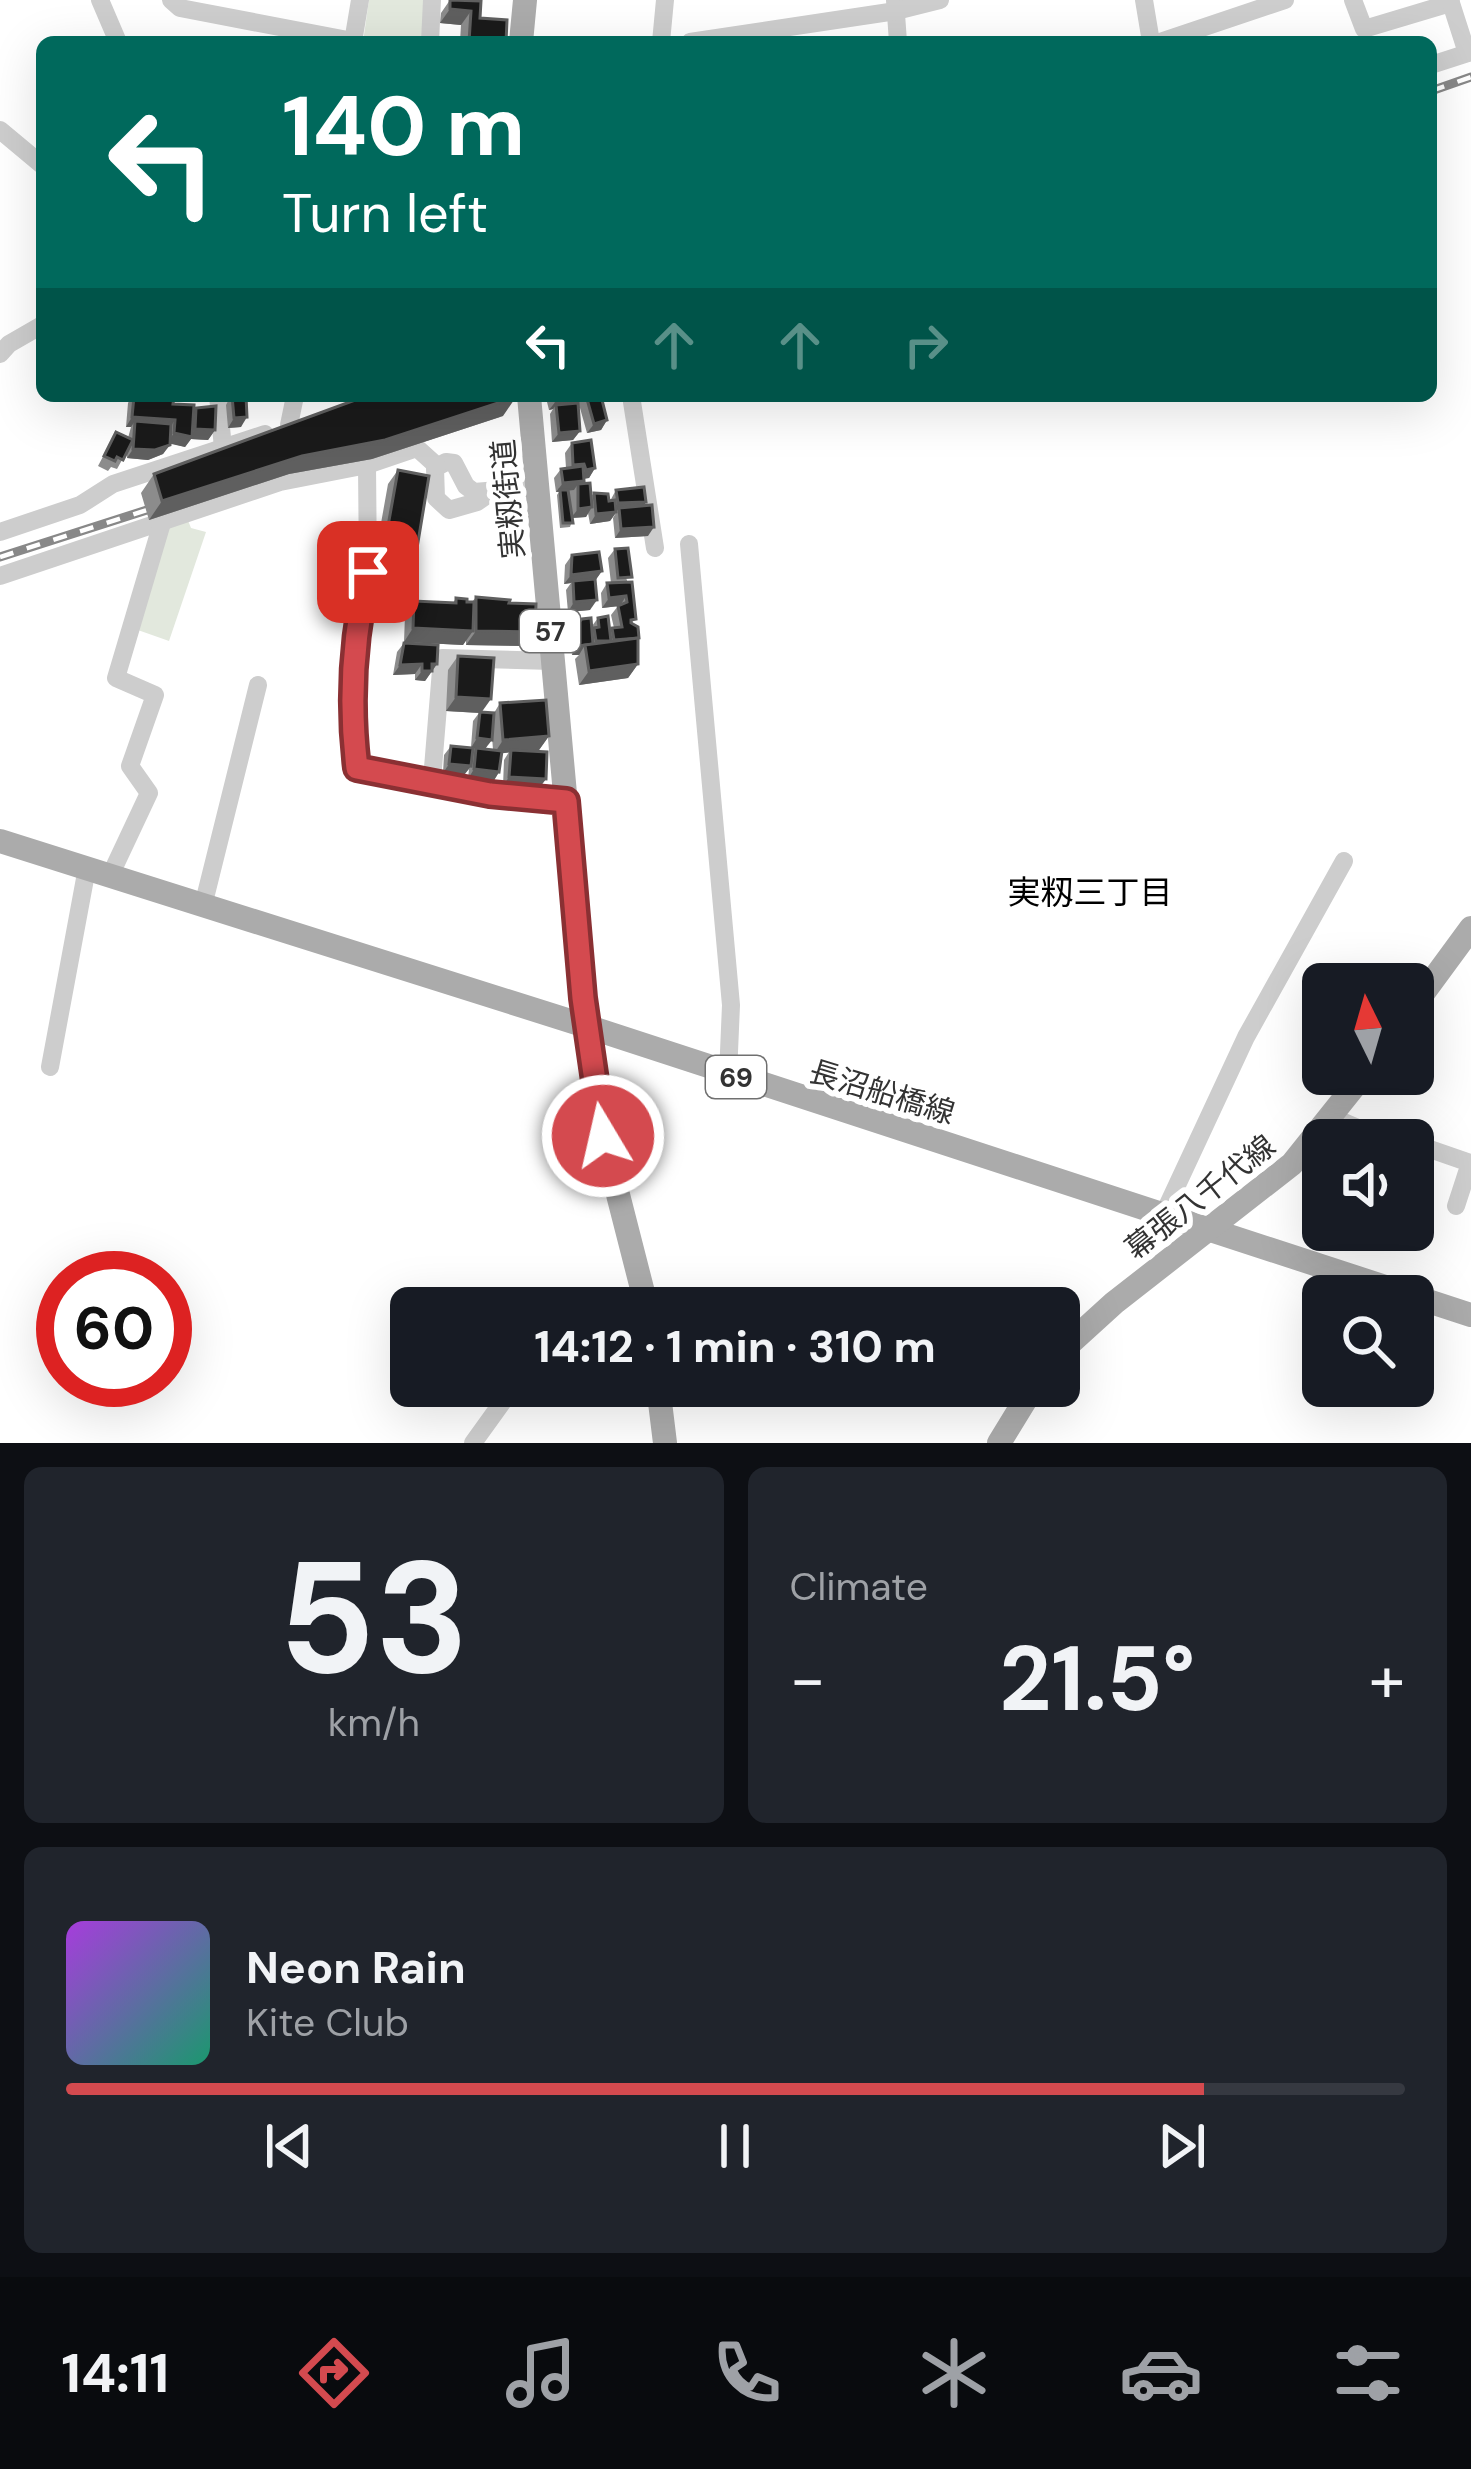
<!DOCTYPE html>
<html lang="en">
<head>
<meta charset="utf-8">
<style>
  body { margin:0; font-family:"DM Sans","Noto Sans JP",sans-serif; background:#20242c; color:#f1f3f6; height:100vh; display:flex; flex-direction:column; font-size:45px; white-space:nowrap }
  * { box-sizing:border-box; margin:0 }
  p { font-size:39px; color:#9ea1a6 }
  .icon { flex:none; width:66px; height:66px; fill:none; stroke:currentColor; stroke-width:2; stroke-linecap:round; stroke-linejoin:round }
  .map { position:relative; height:1443px; overflow:hidden }
  .details { display:flex; flex-direction:column; gap:24px; padding:24px; background:#0d0f14; flex:1 }
  .details>* { flex:none }
  .banner { position:absolute; left:36px; top:36px; width:1401px; height:366px; border-radius:18px; box-shadow:0 12px 48px #0002; background:#00695c; color:#fff; overflow:hidden }
  .needle { width:78px; rotate:355deg }
  .controls { position:absolute; left:1302px; top:963px; display:grid; gap:24px }
  .controls a { display:grid; place-items:center; width:132px; height:132px; border-radius:18px; background:#171b24; box-shadow:0 12px 48px #0002; font-size:60px }
  .speed { position:absolute; left:36px; top:1251px; display:flex; gap:24px; font-size:60px; font-weight:700; text-align:center }
  .speed>* { display:grid; place-content:center; width:156px; height:156px; border-radius:50%; background:#171b24; box-shadow:0 12px 48px #0002; line-height:1 }
  .speed .limit { border:18px solid #d22; background:#fff; color:#111 }
  .pin { position:absolute; display:grid; place-items:center; width:102px; height:102px; color:#fff; margin:-51px; border-radius:24px; box-shadow:0 6px 18px #0006 }
  .me { position:absolute; width:132px; margin:-66px; rotate:351deg; stroke-linejoin:round; filter:drop-shadow(0 0 9px #0008) }
  .turn { display:flex; align-items:center; gap:42px; height:252px; padding:0 48px; font-size:54px }
  .turn .icon { width:156px; height:156px; stroke-width:2.5 }
  .turn b { display:block; font-size:84px; line-height:102px }
  .lanes { display:flex; align-items:center; height:114px; padding:0 48px; background:#0003; justify-content:center; gap:60px; direction:ltr }
  .lanes .off { opacity:.35 }
  .big { font-size:90px; font-weight:700; line-height:1.1 }
  .details .card { flex:1; display:flex; flex-direction:column; justify-content:center; gap:18px; min-width:0; padding:0 42px; border-radius:18px; background:#20242c }
  .details .dial { align-items:center; gap:0 }
  .dial b { font-size:156px; line-height:1 }
  .song { display:flex; align-items:center; gap:36px }
  .cover { width:144px; height:144px; border-radius:18px; background:linear-gradient(135deg,hsl(280 70% 55%),hsl(160 70% 35%)) }
  .played { height:12px; border-radius:6px; background:linear-gradient(90deg,#d44a4f 85%,#363941 85%) }
  .keys { display:flex; justify-content:space-around; direction:ltr }
  .heat { display:flex; justify-content:space-between; align-items:center; font-size:66px; direction:ltr }
  .details .tiles { flex:1; display:grid; gap:24px; grid-template-columns:1fr 1fr }
  .card:last-child { grid-column:span 2 }
  .trip { position:absolute; left:390px; top:1287px; width:690px; height:120px; border-radius:18px; background:#171b24; box-shadow:0 12px 48px #0002; font-weight:700; line-height:120px; text-align:center }
  .tabs { display:flex; height:192px; justify-content:space-around; align-items:center; background:#090b0e; color:#9ea1a6 }
  .tabs .icon { width:84px; height:84px }
  .tabs .on { color:#d44a4f }
  .tabs b { font-size:54px; color:#f1f3f6 }
  .map>svg:first-child { display:block }
  .green { fill:#e2e8dd }
  .lines { fill:none; stroke-linecap:round; stroke-linejoin:round }
  .minor { stroke:#cdcdcd; stroke-width:18 }
  .major { stroke:#ababab; stroke-width:24 }
  .rail-casing { stroke:#888; stroke-width:9 }
  .rail { stroke:#fff; stroke-width:4.5; stroke-dasharray:14; stroke-linecap:butt }
  .wall { fill:#8c8c8c; fill-rule:evenodd }
  .shaded-wall { fill:#5f5f5f }
  .building { fill:#1a1a1a; stroke:#5f5f5f; stroke-width:3 }
  .route-casing { stroke:#8a3033; stroke-width:30 }
  .route { stroke:#d44a4f; stroke-width:21 }
  .labels { text-anchor:middle; dominant-baseline:central; stroke-width:12; stroke-linejoin:round; paint-order:stroke }
  .shield { fill:#fff; stroke:#707070; stroke-width:3 }
  .shield-label { font-size:27px; font-weight:bold; fill:#333 }
  .street-label { font-size:30px; fill:#333; stroke:#fff }
  .neighbourhood-label { font-size:33px; fill:#000; stroke:#fff }
</style>
</head>
<body>
<div class="map">
<svg width="1471" height="1443" viewBox="0 0 1471 1443">
  <rect width="100%" height="100%" fill="#fff"/>
  <g class="green">
    <polygon points="369,0 427,0 425,42 363,42"/>
    <polygon points="187,518 191,528 206,532 169,641 135,629 166,525"/>
  </g>
  <g class="lines">
    <g class="minor">
      <polyline points="100,0 118,42"/>
      <polyline points="171,0 180,8 353,41"/>
      <polyline points="895,0 898,42"/>
      <polyline points="1144,0 1151,42"/>
      <polyline points="1353,0 1364,29 1451,3"/>
      <polyline points="1450,0 1467,53"/>
      <polyline points="353,42 360,0"/>
      <polyline points="430,42 432,0"/>
      <polyline points="661,42 665,0"/>
      <polyline points="690,42 896,11 940,0"/>
      <polyline points="1160,42 1285,0"/>
      <polyline points="1431,65 1471,52"/>
      <polyline points="0,130 42,165"/>
      <polyline points="0,354 9,344 42,325"/>
      <polyline points="218,396 223,448"/>
      <polyline points="632,402 655,548"/>
      <polyline points="289,425 295,396"/>
      <polyline points="367,465 368,572 357,620 352,730 357,768 432,780"/>
      <polyline points="490,493 477,502 449,510 436,498 435,468 446,462 454,463 466,486 474,492 537,487"/>
      <polyline points="0,532 80,505 113,484 265,434"/>
      <polyline points="689,544 731,1005 728,1075"/>
      <polyline points="0,576 280,482 367,465 417,448 437,466"/>
      <polyline points="552,661 442,658 432,780 490,794 565,801"/>
      <polyline points="110,876 149,793 130,766 155,695 116,678 162,523"/>
      <polyline points="203,906 258,685"/>
      <polyline points="50,1067 87,868"/>
      <polyline points="1332,1117 1386,1140"/>
      <polyline points="1413,1148 1424,1147 1470,1163 1456,1206"/>
      <polyline points="1164,1213 1246,1037 1344,861"/>
      <polyline points="473,1443 514,1386"/>
    </g>
    <g class="major">
      <polyline points="521,42 525,0"/>
      <polyline points="529,396 586,1026 603,1136 647,1308"/>
      <polyline points="0,841 586,1026 1471,1315"/>
      <polyline points="1413,1007 1471,928"/>
      <polyline points="1059,1353 1114,1303 1292,1164 1364,1074"/>
      <polyline points="658,1386 665,1443"/>
      <polyline points="999,1443 1034,1386"/>
    </g>
    <g class="rail-casing">
      <g id="rail">
        <polyline points="1431,91 1471,77"/>
        <polyline points="0,557 175,501"/>
      </g>
    </g>
    <use href="#rail" class="rail"/>
  </g>
  <g class="wall">
    <polygon points="450,0 481,1 480,18 506,42 460,42 461,25 440,23 441,13"/>
    <polygon points="132,396 174,396 173,404 193,412 196,408 215,430 208,440 191,439 185,447 170,443 163,454 148,460 127,458 127,451 117,469 111,467 108,471 98,466 116,432 128,438 131,427 126,427 128,403"/>
    <polygon points="229,396 255,396 253,399 246,400 241,427 228,428 226,405 229,399"/>
    <polygon points="552,396 601,396 607,420 601,430 587,433 580,408 578,409 580,431 573,440 552,442 550,414 553,409 549,410 547,402"/>
    <polygon points="503,416 372,459 289,474 149,520 141,493 154,474"/>
    <polygon points="572,443 595,468 589,478 584,479 582,484 591,496 594,493 610,501 616,490 646,502 644,506 648,536 615,538 613,518 616,513 610,521 590,524 588,513 586,517 573,518 570,527 560,528 557,495 559,492 556,492 554,478 561,469 566,468 565,453"/>
    <polygon points="398,470 407,562 402,561 398,567 383,565 384,558 375,557 388,484"/>
    <polygon points="615,549 628,583 638,664 628,678 579,685 575,659 579,655 572,655 569,634 576,625 592,626 598,618 610,631 614,628 611,615 618,606 602,608 601,593 607,583 611,583 608,558"/>
    <polygon points="572,555 602,571 595,580 590,610 568,612 566,590 571,583 564,584 565,565"/>
    <polygon points="476,597 509,603 535,632 525,646 466,645 466,640 463,645 404,642 405,615 414,601 453,603 456,598 472,602"/>
    <polygon points="404,643 437,664 425,681 415,680 415,674 393,675 397,652"/>
    <path d="M458,656L482,712L494,713L500,703L549,736L539,750L526,751L546,779L539,788L503,786L504,760L509,752L501,753L499,772L493,782L468,779L469,769L464,775L443,773L444,755L451,746L471,747L473,721L479,713L446,711L448,670ZM492,736L493,750L485,749Z"/>
  </g>
  <g class="shaded-wall">
    <polygon points="450,9 471,11 461,25 440,23"/>
    <polygon points="261,396 288,396 284,401 258,400"/>
    <polygon points="579,396 573,404 556,405 553,409 549,410 556,401"/>
    <polygon points="516,397 503,416 372,459 289,474 149,520 162,501 302,456"/>
    <polygon points="132,417 175,420 168,430 135,421 131,427 126,427"/>
    <polygon points="247,417 241,427 228,428 234,418"/>
    <polygon points="607,420 601,430 587,433 594,424"/>
    <polygon points="195,429 215,430 208,440 191,439 185,447 167,443 174,433 190,437"/>
    <polygon points="580,431 573,440 552,442 559,433"/>
    <polygon points="170,445 163,454 148,460 127,458 133,449"/>
    <polygon points="595,468 589,478 579,479 586,470"/>
    <polygon points="584,481 578,489 578,484 574,490 556,492 563,483"/>
    <polygon points="646,502 640,512 619,508 610,521 590,524 596,514 611,512 618,503"/>
    <polygon points="592,507 586,517 571,518 578,509"/>
    <polygon points="654,527 648,536 615,538 621,529"/>
    <polygon points="385,543 394,544 384,558 375,557"/>
    <polygon points="409,547 417,548 407,562 402,561 398,567 383,565 393,550"/>
    <polygon points="602,571 595,581 573,581 571,583 564,584 571,575"/>
    <polygon points="626,596 620,606 602,608 609,598"/>
    <polygon points="597,600 590,610 568,612 574,602"/>
    <polygon points="413,628 473,631 463,645 404,642"/>
    <polygon points="476,631 535,632 525,646 466,645"/>
    <polygon points="585,645 579,655 572,655 578,646"/>
    <polygon points="422,664 415,674 393,675 400,665"/>
    <polygon points="432,664 437,664 425,681 415,680 422,671"/>
    <polygon points="638,664 628,678 579,685 589,671"/>
    <polygon points="456,697 491,699 481,713 446,711"/>
    <polygon points="549,736 539,750 494,754 503,740"/>
    <polygon points="477,738 492,740 485,749 471,748"/>
    <polygon points="449,764 471,766 464,775 443,773"/>
    <polygon points="474,769 499,772 493,782 468,779"/>
    <polygon points="509,777 546,779 539,788 503,786"/>
  </g>
  <g class="building">
    <polygon points="450,0 481,1 480,18 507,20 506,42 469,42 471,11 450,9"/>
    <polygon points="134,396 174,396 173,404 194,405 192,437 174,433 175,420 132,417"/>
    <polygon points="232,396 246,396 247,417 234,418"/>
    <polygon points="366,396 516,397 385,440 302,456 162,501 154,474"/>
    <polygon points="555,396 575,396 556,401"/>
    <polygon points="580,396 601,396 607,420 594,424 587,399 581,400"/>
    <polygon points="578,403 580,431 559,433 556,405"/>
    <polygon points="216,406 215,430 195,429 196,408"/>
    <polygon points="135,421 171,424 170,445 155,450 133,449"/>
    <polygon points="116,432 133,440 123,460 117,457 115,461 104,456"/>
    <polygon points="591,440 595,468 586,470 584,464 573,465 572,443"/>
    <polygon points="583,466 584,481 563,483 561,469"/>
    <polygon points="398,470 429,476 417,548 409,547 408,553 393,550 394,544 385,543"/>
    <polygon points="590,483 592,507 578,509 578,484"/>
    <polygon points="644,487 646,502 618,503 616,490"/>
    <polygon points="560,490 568,490 573,523 563,523"/>
    <polygon points="594,493 608,494 609,501 615,500 616,512 596,514"/>
    <polygon points="652,505 654,527 621,529 619,508"/>
    <polygon points="628,548 632,577 618,578 615,549"/>
    <polygon points="599,552 602,571 571,575 572,555"/>
    <polygon points="595,579 597,600 574,602 573,581"/>
    <polygon points="632,582 636,619 631,620 631,623 638,627 639,638 614,640 612,628 622,627 618,606 627,602 626,596 609,598 607,583"/>
    <polygon points="476,597 510,600 509,603 536,604 535,632 476,631"/>
    <polygon points="456,598 467,599 467,602 474,602 473,631 413,628 414,601 456,603"/>
    <polygon points="608,616 611,641 596,641 594,628 599,627 598,618"/>
    <polygon points="591,618 593,644 578,646 576,625 582,619"/>
    <polygon points="638,638 638,664 589,671 585,645"/>
    <polygon points="404,643 438,645 437,664 432,664 432,671 422,671 422,664 400,665"/>
    <polygon points="458,656 494,658 491,699 456,697"/>
    <polygon points="546,700 549,736 503,740 500,703"/>
    <polygon points="480,712 494,713 492,740 477,738"/>
    <polygon points="451,746 473,748 471,766 449,764"/>
    <polygon points="476,748 502,751 499,772 474,769"/>
    <polygon points="511,750 547,752 546,779 509,777"/>
  </g>
  <g class="lines">
    <g class="route-casing">
      <path id="route" d="M368,572C353,636 349,703 357,768L490,794L566,801L583,998L603,1136"/>
    </g>
    <use href="#route" class="route"/>
  </g>
  <g class="labels">
    <g class="shield">
      <rect x="520" y="610" width="60" height="42" rx="9"/>
      <rect x="706" y="1056" width="60" height="42" rx="9"/>
    </g>
    <g class="shield-label">
      <text x="550" y="631">57</text>
      <text x="736" y="1077">69</text>
    </g>
    <g class="street-label">
      <text transform="translate(508 499) rotate(-95)">実籾街道</text>
      <text transform="translate(882 1092) rotate(17)">長沼船橋線</text>
      <text transform="translate(1200 1197) rotate(-38)">幕張八千代線</text>
    </g>
    <g class="neighbourhood-label">
      <text x="1090" y="892">実籾三丁目</text>
    </g>
  </g>
</svg>
<div class="controls">
<a><svg class="needle" viewBox="-14 -14 28 28"><path d="M0-13l5 13h-10z" fill="#e53935"/><path d="M0 13l5-13h-10z" fill="#9ea1a6"/></svg></a>
<a><svg class="icon" aria-label="sound" viewBox="0 0 24 24"><path d="M4 9h4l5-4v14l-5-4H4zM17 9q2 3 0 6"/></svg></a>
<a><svg class="icon" aria-label="search" viewBox="0 0 24 24"><circle cx="10" cy="10" r="6"/><path d="M15 15l6 6"/></svg></a>
</div>
<div class="speed"><div class="limit">60</div></div>
<div class="pin" style="left:368px;top:572px;background:#d93025"><svg class="icon" aria-label="arrive" viewBox="0 0 24 24"><path d="M6 21V4h12l-3 4 3 4H6"/></svg></div>
<svg class="me" style="left:603px;top:1136px" viewBox="-20 -20 40 40"><circle r="17" fill="#d44a4f" stroke="#fff" stroke-width="3"/><path d="M0-11L8 9 0 5-8 9z" fill="#fff"/></svg>
<div class="trip">14:12 · 1 min · 310 m</div>
<div class="banner">
<div class="turn"><svg class="icon" aria-label="left" viewBox="0 0 24 24"><path d="M17 20v-9H6M10 6l-5 5 5 5"/></svg><div><b>140 m</b>Turn left</div></div>
<div class="lanes"><svg class="icon" aria-label="left" viewBox="0 0 24 24"><path d="M17 20v-9H6M10 6l-5 5 5 5"/></svg><svg class="icon off" aria-label="ahead" viewBox="0 0 24 24"><path d="M12 20V5M6 11l6-6 6 6"/></svg><svg class="icon off" aria-label="ahead" viewBox="0 0 24 24"><path d="M12 20V5M6 11l6-6 6 6"/></svg><svg class="icon off" aria-label="right" viewBox="0 0 24 24"><path d="M7 20v-9h11M14 6l5 5-5 5"/></svg></div>
</div>
</div>
<section class="details">
<div class="tiles">
<div class="card dial"><b>53</b><p>km/h</p></div>
<div class="card"><p>Climate</p>
<div class="heat"><a>−</a><b class="big">21.5°</b><a>+</a></div>
</div>
<div class="card">
<div class="song"><i class="cover"></i><div><b>Neon Rain</b><p>Kite Club</p></div></div>
<div class="played"></div>
<div class="keys"><svg class="icon" aria-label="previous" viewBox="0 0 24 24"><path d="M18 5L8 12l10 7zM5 5v14"/></svg><svg class="icon" aria-label="pause" viewBox="0 0 24 24"><path d="M8 5v14M16 5v14"/></svg><svg class="icon" aria-label="next" viewBox="0 0 24 24"><path d="M6 5l10 7-10 7zM19 5v14"/></svg></div>
</div>
</div>
</section>
<nav class="tabs">
<b>14:11</b>
<svg class="icon on" aria-label="directions" viewBox="0 0 24 24"><path d="M12 3l9 9-9 9-9-9zM9 14v-3h6M13 9l2 2-2 2"/></svg>
<svg class="icon" aria-label="music" viewBox="0 0 24 24"><path d="M9 18V5l10-2v13"/><circle cx="6" cy="18" r="3"/><circle cx="16" cy="16" r="3"/></svg>
<svg class="icon" aria-label="phone" viewBox="0 0 24 24"><path d="M5 4h4l2 5-3 2q2 4 5 5l2-3 5 2v4C11 20 4 13 5 4z"/></svg>
<svg class="icon" aria-label="climate" viewBox="0 0 24 24"><path d="M12 3v18M4 7l16 10M4 17L20 7"/></svg>
<svg class="icon" aria-label="car" viewBox="0 0 24 24"><path d="M5 17H2v-5l4-1 3-4h7l3 4 3 1v5h-3M9 17h6M6 11h13"/><circle cx="7" cy="17" r="2"/><circle cx="17" cy="17" r="2"/></svg>
<svg class="icon" aria-label="filters" viewBox="0 0 24 24"><path d="M4 7h16M4 17h16"/><circle cx="9" cy="7" r="2"/><circle cx="15" cy="17" r="2"/></svg>
</nav>
</body>
</html>
